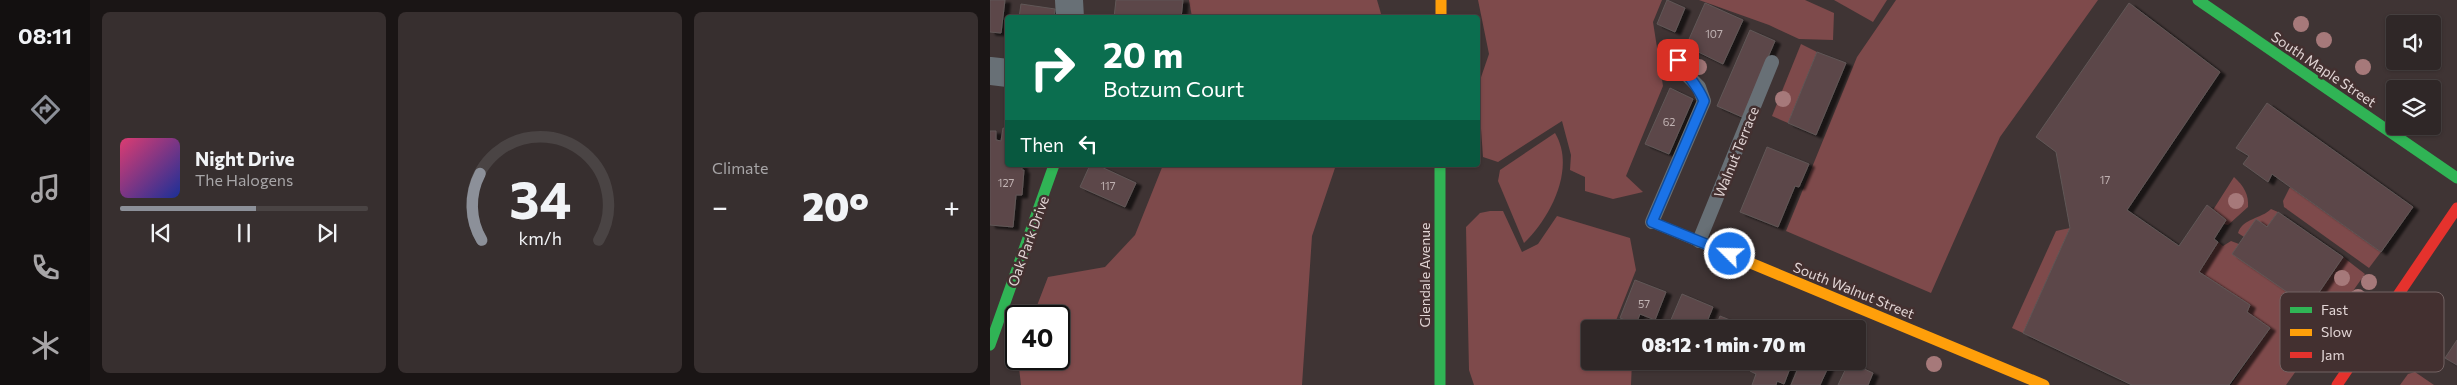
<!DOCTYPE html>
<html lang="en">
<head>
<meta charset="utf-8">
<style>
  body { margin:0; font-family:Commissioner,sans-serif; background:#372f2f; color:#f1f3f6; height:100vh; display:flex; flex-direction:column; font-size:19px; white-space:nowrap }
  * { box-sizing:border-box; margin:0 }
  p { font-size:16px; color:#a7a5a7 }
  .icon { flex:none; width:28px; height:28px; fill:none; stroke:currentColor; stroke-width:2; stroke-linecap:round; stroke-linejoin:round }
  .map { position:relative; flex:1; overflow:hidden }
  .sheet { display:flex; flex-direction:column; gap:12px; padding:12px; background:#1a1515; width:900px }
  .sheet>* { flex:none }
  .hud { position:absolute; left:15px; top:15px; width:475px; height:152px; border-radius:5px; box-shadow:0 1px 4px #0004,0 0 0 1px #4a4444; background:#0b6e4f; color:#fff; overflow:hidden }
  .tools { position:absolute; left:1396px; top:15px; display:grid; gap:10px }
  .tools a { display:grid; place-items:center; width:55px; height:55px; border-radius:5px; background:#2f2727; box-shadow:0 1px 4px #0004,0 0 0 1px #4a4444; font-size:25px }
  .speed { position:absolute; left:15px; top:305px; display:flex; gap:10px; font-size:25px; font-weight:700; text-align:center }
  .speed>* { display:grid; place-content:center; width:65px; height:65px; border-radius:50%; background:#2f2727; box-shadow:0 1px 4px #0004,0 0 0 1px #4a4444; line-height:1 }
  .speed .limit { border:2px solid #111; border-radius:8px; background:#fff; color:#111 }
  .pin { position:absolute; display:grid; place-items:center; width:42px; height:42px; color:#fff; margin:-21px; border-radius:10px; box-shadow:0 2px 8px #0006 }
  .me { position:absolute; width:55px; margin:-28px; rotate:293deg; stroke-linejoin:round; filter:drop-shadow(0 0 4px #0008) }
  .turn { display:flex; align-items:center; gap:18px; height:105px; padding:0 15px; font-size:22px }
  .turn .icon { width:65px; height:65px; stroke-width:2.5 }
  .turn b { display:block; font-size:35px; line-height:42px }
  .then { display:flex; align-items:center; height:48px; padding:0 15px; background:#0003; gap:10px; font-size:19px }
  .big { font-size:38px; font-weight:800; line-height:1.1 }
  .sheet .tile { flex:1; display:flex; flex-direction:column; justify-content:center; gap:8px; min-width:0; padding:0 18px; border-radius:8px; background:#372f2f }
  .sheet .dial { align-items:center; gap:0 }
  .dial svg { height:130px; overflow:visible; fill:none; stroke:#4a4444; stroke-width:7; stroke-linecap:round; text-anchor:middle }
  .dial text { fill:#f1f3f6; stroke:none }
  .song { display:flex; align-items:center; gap:15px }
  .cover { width:60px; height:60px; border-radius:8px; background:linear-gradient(135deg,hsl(340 70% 55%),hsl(230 70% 35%)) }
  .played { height:5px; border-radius:2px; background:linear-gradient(90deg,#8c9099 55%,#4a4444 55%) }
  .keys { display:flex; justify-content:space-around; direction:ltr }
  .heat { display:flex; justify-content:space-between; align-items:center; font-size:28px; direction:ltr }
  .sheet .tiles { flex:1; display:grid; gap:12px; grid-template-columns:repeat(3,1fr) }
  .trip { position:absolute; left:591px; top:320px; width:285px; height:50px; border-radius:5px; background:#2f2727; box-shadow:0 1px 4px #0004,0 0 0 1px #4a4444; font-weight:800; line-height:50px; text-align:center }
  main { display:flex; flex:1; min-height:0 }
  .dock { display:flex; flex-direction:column; width:90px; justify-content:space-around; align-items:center; background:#131010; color:#a7a5a7 }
  .dock .icon { width:35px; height:35px }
  .dock .on { color:#8c9099 }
  .dock b { font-size:22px; color:#f1f3f6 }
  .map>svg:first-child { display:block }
  .green { fill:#7e4a4b }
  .building { fill:#5b4748; stroke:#615757; filter:url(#shadow) }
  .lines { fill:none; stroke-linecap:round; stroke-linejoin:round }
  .lane { stroke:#687076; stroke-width:14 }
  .street { stroke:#687076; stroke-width:28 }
  .fast { stroke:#30b455; stroke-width:11 }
  .slow { stroke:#ff9f0a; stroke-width:11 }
  .jam { stroke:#e5322d; stroke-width:11 }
  .tree { fill:#a6797a }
  .route-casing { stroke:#114b97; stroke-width:12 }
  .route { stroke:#1a73e8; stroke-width:9 }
  .labels { text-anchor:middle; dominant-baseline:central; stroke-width:5; stroke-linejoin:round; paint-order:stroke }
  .number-label { font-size:11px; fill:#c0b2b2 }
  .street-label { font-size:14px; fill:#e2d5d5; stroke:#433030 }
  .key { fill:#433030; stroke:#736262; stroke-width:1 }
  .key-label { font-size:14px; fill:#e2d5d5 }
</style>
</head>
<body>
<main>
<nav class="dock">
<b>08:11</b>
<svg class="icon on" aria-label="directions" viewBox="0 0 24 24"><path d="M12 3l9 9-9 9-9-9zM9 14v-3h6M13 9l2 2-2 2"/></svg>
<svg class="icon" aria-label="music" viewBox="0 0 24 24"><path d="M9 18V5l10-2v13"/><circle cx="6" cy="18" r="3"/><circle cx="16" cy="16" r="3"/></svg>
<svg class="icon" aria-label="phone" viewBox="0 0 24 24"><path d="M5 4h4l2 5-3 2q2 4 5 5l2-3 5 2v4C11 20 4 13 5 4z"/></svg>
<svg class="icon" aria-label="climate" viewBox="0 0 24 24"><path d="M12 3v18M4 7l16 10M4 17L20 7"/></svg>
</nav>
<section class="sheet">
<div class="tiles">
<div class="tile">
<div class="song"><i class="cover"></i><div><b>Night Drive</b><p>The Halogens</p></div></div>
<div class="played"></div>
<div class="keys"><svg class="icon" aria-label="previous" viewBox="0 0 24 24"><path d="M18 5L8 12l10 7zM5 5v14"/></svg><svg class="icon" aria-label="pause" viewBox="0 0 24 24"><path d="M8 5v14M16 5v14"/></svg><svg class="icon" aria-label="next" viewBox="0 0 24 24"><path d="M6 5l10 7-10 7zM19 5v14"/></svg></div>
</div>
<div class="tile dial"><svg viewBox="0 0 100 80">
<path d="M14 69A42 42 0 1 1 86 69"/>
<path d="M14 69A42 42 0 0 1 13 28" stroke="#8c9099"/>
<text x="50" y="56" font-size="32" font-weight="700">34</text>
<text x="50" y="72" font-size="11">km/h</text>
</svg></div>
<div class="tile"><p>Climate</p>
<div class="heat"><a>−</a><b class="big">20°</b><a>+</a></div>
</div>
</div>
</section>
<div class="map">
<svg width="1467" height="385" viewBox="0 0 1467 385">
  <defs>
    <filter id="shadow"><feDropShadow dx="5.5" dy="3" stdDeviation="1" flood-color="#0009"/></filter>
  </defs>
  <rect width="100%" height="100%" fill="#3f3434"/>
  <g class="green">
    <polygon points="199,0 387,0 392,17 202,17"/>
    <polygon points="488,0 672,0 663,22 673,86 636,176 653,192 623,199 595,191 595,177 580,170 581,155 572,121 508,162 493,157 488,86 499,54"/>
    <polygon points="709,0 815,0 844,13 843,40 809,39 779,25"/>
    <polygon points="844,0 897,0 883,22"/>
    <polygon points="906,0 1108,0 1010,137 941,293 796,231 867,57"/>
    <polygon points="811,44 827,52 798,123 782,116"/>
    <path d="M565,133C586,168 561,217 534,243L508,181L510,170Z"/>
    <polygon points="173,165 346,165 322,236 312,385 31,385 28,359 69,359 69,316 43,316 58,277 115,267 145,235"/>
    <path d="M1244,177C1254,186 1259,195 1258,207L1238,225L1233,224L1236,220L1223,210Z"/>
    <polygon points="1300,187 1391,252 1379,268 1294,207 1293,201"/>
    <path d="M1281,209L1288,212L1277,227L1254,237L1248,233C1253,218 1271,219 1281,209Z"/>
    <polygon points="500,211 513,211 532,252 548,244 567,216 640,238 646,270 625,323 629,329 600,329 600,361 642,361 641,385 484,385 479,370 476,227 490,213"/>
    <polygon points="1080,228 1033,333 1022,328 1066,231"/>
    <polygon points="1241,241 1249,244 1319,307 1353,257 1375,274 1296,385 1241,385 1280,328 1257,312 1260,305 1209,272 1228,242 1233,246"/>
    <polygon points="1425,372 1444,385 1410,385 1418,374"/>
  </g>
  <g class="building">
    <polygon points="0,0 15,0 11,33 0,32"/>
    <polygon points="126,0 193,0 191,18 124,18"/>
    <polygon points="677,0 695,8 685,32 667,24"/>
    <polygon points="715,3 753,20 733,64 696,46"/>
    <polygon points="1139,3 1230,72 1137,210 1189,246 1217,205 1236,220 1224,239 1228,242 1209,272 1260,305 1257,312 1280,328 1239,385 1142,385 1033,333 1080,228 1066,152 1046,137"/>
    <polygon points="31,4 65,9 64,18 29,18"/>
    <polygon points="760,30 785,41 752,117 727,106"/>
    <polygon points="827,52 856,63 826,135 798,123"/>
    <polygon points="680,88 703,99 679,154 655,144"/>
    <polygon points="1277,103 1423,207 1391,252 1282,174 1278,182 1253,164 1259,156 1246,148"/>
    <polygon points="13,128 18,129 18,165 32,165 32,170 34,170 32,195 26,195 23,227 0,225 0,131 6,131 6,140 11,141"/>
    <polygon points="777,147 819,164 809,187 805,186 788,227 750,212"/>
    <polygon points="100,165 107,165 146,183 135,207 90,187"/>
    <polygon points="1288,212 1353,257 1319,307 1242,254 1266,219 1277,227"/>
    <polygon points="645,280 676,292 665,320 650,314 646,324 630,318"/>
    <polygon points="692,294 723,307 714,329 677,329"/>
    <polygon points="730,316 760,328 760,329 725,329"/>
    <polygon points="1467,340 1467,365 1455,358"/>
    <polygon points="764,361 798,361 802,363 794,384 787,381 786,385 762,385 766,374 760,371"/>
    <polygon points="811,361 841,361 830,385 801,385"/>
    <polygon points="859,362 883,373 878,385 848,385"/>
  </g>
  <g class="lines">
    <g class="lane">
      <polyline points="662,222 714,101 709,87 695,73 680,46"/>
      <polyline points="709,241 782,62"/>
    </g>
    <g class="street">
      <polyline points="79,0 80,18"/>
      <polyline points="0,71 18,73"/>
    </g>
    <g class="fast">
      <polyline points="1208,0 1467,178"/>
      <polyline points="450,165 450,385"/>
      <polyline points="0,345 64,165"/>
    </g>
    <g class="slow">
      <polyline points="451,0 451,18"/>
      <polyline points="662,222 1054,385"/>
    </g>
    <polyline class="jam" points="1347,385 1467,208"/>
  </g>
  <g class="tree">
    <circle cx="1311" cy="24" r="8"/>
    <circle cx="1334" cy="40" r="8"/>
    <circle cx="709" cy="67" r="8"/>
    <circle cx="1373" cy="67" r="8"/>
    <circle cx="793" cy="99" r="8"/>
    <circle cx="1246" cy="201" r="8"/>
    <circle cx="1352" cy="278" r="8"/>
    <circle cx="1379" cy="282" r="8"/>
    <circle cx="1368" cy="297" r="8"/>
    <circle cx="944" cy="364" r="8"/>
  </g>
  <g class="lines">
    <g class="route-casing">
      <path id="route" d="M688,60C696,75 708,85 714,101L662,222L740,254"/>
    </g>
    <use href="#route" class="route"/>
  </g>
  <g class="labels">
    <g class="number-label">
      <text x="724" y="33">107</text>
      <text x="679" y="121">62</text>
      <text x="1115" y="179">17</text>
      <text x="16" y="182">127</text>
      <text x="118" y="185">117</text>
      <text x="654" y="303">57</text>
    </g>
    <g class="street-label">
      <text transform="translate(1334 69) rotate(34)">South Maple Street</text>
      <text transform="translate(746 152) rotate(-68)">Walnut Terrace</text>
      <text transform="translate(38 241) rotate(-70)">Oak Park Drive</text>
      <text transform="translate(434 275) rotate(-90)">Glendale Avenue</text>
      <text transform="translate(864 290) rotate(22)">South Walnut Street</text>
    </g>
  </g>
  <rect x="1290" y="292" width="164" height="80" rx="8" class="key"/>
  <rect x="1300" y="307" width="22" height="6" fill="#30b455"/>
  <rect x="1300" y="329" width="22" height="7" fill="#ff9f0a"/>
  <rect x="1300" y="352" width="22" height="6" fill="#e5322d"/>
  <g class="key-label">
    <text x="1331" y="315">Fast</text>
    <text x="1331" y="337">Slow</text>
    <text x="1331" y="360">Jam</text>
  </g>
</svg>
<div class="tools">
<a><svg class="icon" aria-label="sound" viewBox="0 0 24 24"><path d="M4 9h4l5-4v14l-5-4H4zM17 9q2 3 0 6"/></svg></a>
<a><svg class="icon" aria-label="layers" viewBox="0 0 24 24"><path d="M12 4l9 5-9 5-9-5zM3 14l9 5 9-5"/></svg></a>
</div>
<div class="speed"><div class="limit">40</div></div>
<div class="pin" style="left:688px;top:60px;background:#d93025"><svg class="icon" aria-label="arrive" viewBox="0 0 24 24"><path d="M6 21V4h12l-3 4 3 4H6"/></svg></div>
<svg class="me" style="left:740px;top:254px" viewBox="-20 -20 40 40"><circle r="17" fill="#1a73e8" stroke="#fff" stroke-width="3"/><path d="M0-11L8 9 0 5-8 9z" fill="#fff"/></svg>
<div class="trip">08:12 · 1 min · 70 m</div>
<div class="hud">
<div class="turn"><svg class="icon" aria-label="right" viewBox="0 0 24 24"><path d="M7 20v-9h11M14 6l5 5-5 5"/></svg><div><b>20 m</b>Botzum Court</div></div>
<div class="then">Then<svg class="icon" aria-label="left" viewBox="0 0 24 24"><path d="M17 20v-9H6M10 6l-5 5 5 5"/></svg></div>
</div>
</div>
</main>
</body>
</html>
